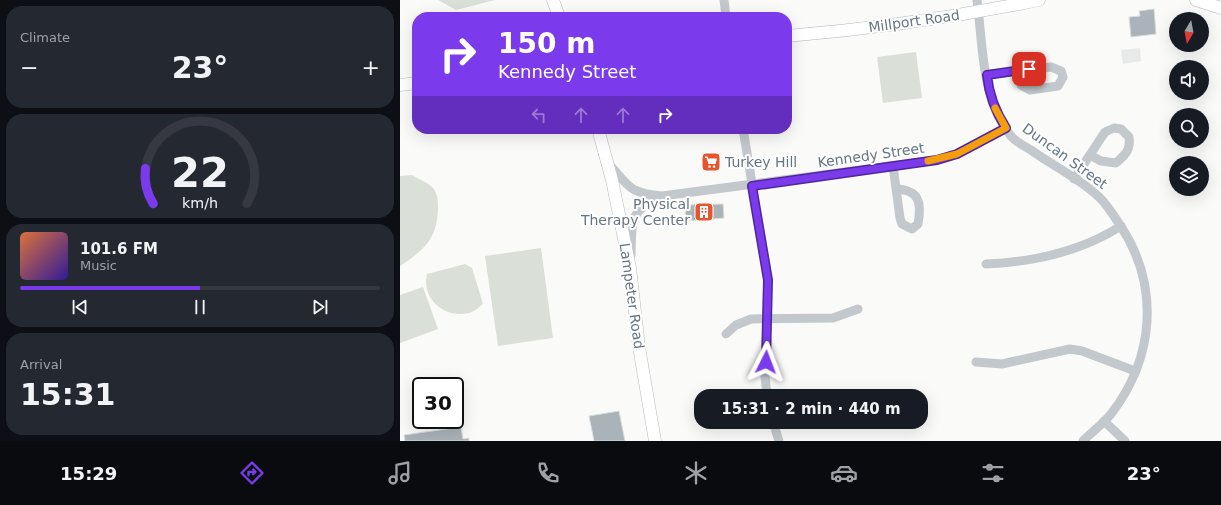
<!DOCTYPE html>
<html lang="en">
<head>
<meta charset="utf-8">
<style>
  body { margin:0; font-family:"DejaVu Sans",sans-serif; background:#242831; color:#f1f3f6; height:100vh; display:flex; flex-direction:column; font-size:15px; white-space:nowrap }
  * { box-sizing:border-box; margin:0 }
  p { font-size:13px; color:#9ea1a6 }
  .icon { flex:none; width:22px; height:22px; fill:none; stroke:currentColor; stroke-width:2; stroke-linecap:round; stroke-linejoin:round }
  .map { position:relative; flex:1; overflow:hidden }
  .drawer { display:flex; flex-direction:column; gap:6px; padding:6px; background:#0d0f14; width:400px }
  .drawer>* { flex:none }
  .hud { position:absolute; left:12px; top:12px; width:380px; height:122px; border-radius:16px; box-shadow:0 4px 16px #0002; background:#7c3aed; color:#fff; overflow:hidden }
  .needle { width:26px; rotate:190deg }
  .fabs { position:absolute; left:769px; top:12px; display:grid; gap:8px }
  .fabs a { display:grid; place-items:center; width:40px; height:40px; border-radius:50%; background:#171b24; box-shadow:0 4px 16px #0002; font-size:20px }
  .speed { position:absolute; left:12px; top:377px; display:flex; gap:8px; font-size:20px; font-weight:700; text-align:center }
  .speed>* { display:grid; place-content:center; width:52px; height:52px; border-radius:50%; background:#171b24; box-shadow:0 4px 16px #0002; line-height:1 }
  .speed .limit { border:2px solid #111; border-radius:6px; background:#fff; color:#111 }
  .pin { position:absolute; display:grid; place-items:center; width:34px; height:34px; color:#fff; margin:-17px; border-radius:8px; box-shadow:0 2px 6px #0006 }
  .me { position:absolute; width:44px; margin:-22px; rotate:3deg; stroke-linejoin:round; filter:drop-shadow(0 0 3px #0008) }
  .turn { display:flex; align-items:center; gap:14px; height:84px; padding:0 20px; font-size:18px }
  .turn .icon { width:52px; height:52px; stroke-width:2.5 }
  .turn b { display:block; font-size:28px; line-height:34px }
  .lanes { display:flex; align-items:center; height:38px; padding:0 20px; background:#0003; justify-content:center; gap:20px; direction:ltr }
  .lanes .off { opacity:.35 }
  .big { font-size:30px; font-weight:700; line-height:1.1 }
  .drawer .card { flex:1; display:flex; flex-direction:column; justify-content:center; gap:6px; min-width:0; padding:0 14px; border-radius:16px; background:#242831 }
  .drawer .dial { align-items:center; gap:0 }
  .dial svg { height:104px; overflow:visible; fill:none; stroke:#363941; stroke-width:7; stroke-linecap:round; text-anchor:middle }
  .dial text { fill:#f1f3f6; stroke:none }
  .song { display:flex; align-items:center; gap:12px }
  .cover { width:48px; height:48px; border-radius:6px; background:linear-gradient(135deg,hsl(20 70% 55%),hsl(250 70% 35%)) }
  .played { height:4px; border-radius:2px; background:linear-gradient(90deg,#7c3aed 50%,#363941 50%) }
  .keys { display:flex; justify-content:space-around; direction:ltr }
  .heat { display:flex; justify-content:space-between; align-items:center; font-size:22px; direction:ltr }
  .trip { position:absolute; left:294px; top:389px; width:234px; height:40px; border-radius:16px; background:#171b24; box-shadow:0 4px 16px #0002; font-weight:700; line-height:40px; text-align:center }
  .dock { display:flex; height:64px; justify-content:space-around; align-items:center; background:#090b0e; color:#9ea1a6 }
  .dock .icon { width:28px; height:28px }
  .dock .on { color:#7c3aed }
  .dock b { font-size:18px; color:#f1f3f6 }
  main { display:flex; flex:1; min-height:0 }
  .map>svg:first-child { display:block }
  .built { fill:#e8e9e9 }
  .green { fill:#dadfd7 }
  .building { fill:#aab3b9; stroke:#dcdcda }
  .lines { fill:none; stroke-linecap:round; stroke-linejoin:round }
  .secondary-casing { stroke:#b3babf; stroke-width:13 }
  .minor { stroke:#c3c8cc; stroke-width:9 }
  .secondary { stroke:#fff; stroke-width:12 }
  .route-casing { stroke:#51269a; stroke-width:10 }
  .route { stroke:#7c3aed; stroke-width:7 }
  .slow { stroke:#f59e0b; stroke-width:7 }
  .labels { text-anchor:middle; dominant-baseline:central; stroke-width:4; stroke-linejoin:round; paint-order:stroke }
  .street-label { font-size:14px; fill:#657683; stroke:#fff }
  .poi-label { font-size:14px; fill:#657683; stroke:#fff; text-anchor:start }
</style>
</head>
<body>
<main>
<section class="drawer">
<div class="card"><p>Climate</p>
<div class="heat"><a>−</a><b class="big">23°</b><a>+</a></div>
</div>
<div class="card dial"><svg viewBox="0 0 100 80">
<path d="M14 69A42 42 0 1 1 86 69"/>
<path d="M14 69A42 42 0 0 1 8 42" stroke="#7c3aed"/>
<text x="50" y="56" font-size="32" font-weight="700">22</text>
<text x="50" y="72" font-size="11">km/h</text>
</svg></div>
<div class="card">
<div class="song"><i class="cover"></i><div><b>101.6 FM</b><p>Music</p></div></div>
<div class="played"></div>
<div class="keys"><svg class="icon" aria-label="previous" viewBox="0 0 24 24"><path d="M18 5L8 12l10 7zM5 5v14"/></svg><svg class="icon" aria-label="pause" viewBox="0 0 24 24"><path d="M8 5v14M16 5v14"/></svg><svg class="icon" aria-label="next" viewBox="0 0 24 24"><path d="M6 5l10 7-10 7zM19 5v14"/></svg></div>
</div>
<div class="card"><p>Arrival</p><b class="big">15:31</b></div>
</section>
<div class="map">
<svg width="821" height="441" viewBox="0 0 821 441">
  <rect width="100%" height="100%" fill="#fafaf8"/>
  <polygon class="built" points="740,48 741,61 723,64 721,50"/>
  <g class="green">
    <polygon points="38,0 95,0 56,10"/>
    <polygon points="516,52 522,98 483,103 477,57"/>
    <path d="M12,175C18,179 29,183 33,188C38,194 38,202 38,209C37,239 24,250 0,266V176Z"/>
    <polygon points="141,248 153,338 98,346 85,256"/>
    <path d="M65,264L72,268L83,304C79,307 74,312 69,313C44,319 21,298 27,274Z"/>
    <polygon points="23,287 38,329 0,343 0,295"/>
  </g>
  <g class="building">
    <polygon points="754,9 756,34 731,37 729,17 740,16 739,11"/>
    <polygon points="387,87 390,108 387,108"/>
    <polygon points="323,204 324,218 286,221 285,205"/>
    <polygon points="219,411 225,441 194,441 189,416"/>
    <polygon points="61,427 63,439 69,438 69,441 5,441 4,435"/>
  </g>
  <g class="lines">
    <g class="secondary-casing">
      <g id="secondary">
        <polyline points="153,0 159,17"/>
        <polyline points="796,0 821,8"/>
        <path d="M387,36C472,29 556,17 639,0"/>
        <polyline points="0,85 17,83"/>
        <polyline points="198,129 212,180 230,268 239,347 255,441"/>
      </g>
    </g>
    <g class="minor">
      <polyline points="324,0 326,17"/>
      <path d="M577,0C583,44 581,101 611,136C616,142 624,146 631,150C653,166 681,179 700,198C708,206 714,216 720,225C760,285 755,357 711,414C703,424 692,432 683,441"/>
      <polyline points="587,75 651,67 661,71 663,77 658,86 630,90 621,85 618,71"/>
      <polyline points="343,129 368,280 365,376 367,396"/>
      <path d="M208,163C230,187 228,193 262,196L537,160L557,154L606,128"/>
      <path d="M493,166L500,218L502,224L512,229L518,224C522,202 519,190 496,189"/>
      <path d="M674,179L705,132L714,128L721,129L729,137C731,150 725,155 716,163L701,161L690,155"/>
      <path d="M231,255C232,226 228,210 259,198"/>
      <path d="M586,264C633,262 680,252 721,226"/>
      <polyline points="326,334 336,325 351,319 433,318 458,309"/>
      <polyline points="576,362 602,364 670,349 682,351 735,371"/>
      <polyline points="704,421 725,441"/>
      <polyline points="373,422 379,441"/>
    </g>
    <use href="#secondary" class="secondary"/>
  </g>
  <g class="lines">
    <g class="route-casing">
      <path id="route" d="M366,362L368,280L352,186L537,160L557,154L606,128C595,111 589,95 587,75L629,69"/>
    </g>
    <use href="#route" class="route"/>
    <polyline class="slow" points="528,161 557,154 606,128 595,108"/>
  </g>
  <defs>
    <g id="supermarket-square" transform="scale(1)"><rect x="-9" y="-9" width="18" height="18" rx="4" fill="#e4572e" stroke="#fff"/><path d="M-6-5.5h2.5l.6 2H6L4.5 2H-2.5L-4.4-4H-6ZM-1.5 3.2a1.3 1.3 0 1 0 .1 0ZM3 3.2a1.3 1.3 0 1 0 .1 0Z" fill="#fff"/></g>
    <g id="building-square" transform="scale(1)"><rect x="-9" y="-9" width="18" height="18" rx="4" fill="#e4572e" stroke="#fff"/><path d="M-4-6H4V6H1V3H-1V6H-4ZM-2.5-4.3h1.7v1.8h-1.7ZM.8-4.3h1.7v1.8H.8ZM-2.5-1h1.7V.8h-1.7ZM.8-1h1.7V.8H.8Z" fill="#fff"/></g>
  </defs>
  <g fill-rule="evenodd">
    <use href="#supermarket-square" x="311" y="162"/>
    <use href="#building-square" x="304" y="212"/>
  </g>
  <g class="labels">
    <g class="street-label">
      <text transform="translate(514 21) rotate(-8)">Millport Road</text>
      <text transform="translate(471 155) rotate(-8)">Kennedy Street</text>
      <text transform="translate(665 156) rotate(36)">Duncan Street</text>
      <text transform="translate(232 296) rotate(82)">Lampeter Road</text>
    </g>
    <g class="poi-label">
      <text x="325" y="162">Turkey Hill</text>
      <text x="290" y="204" text-anchor="end">Physical<tspan x="290" dy="16">Therapy Center</tspan></text>
    </g>
  </g>
</svg>
<div class="fabs">
<a><svg class="needle" viewBox="-14 -14 28 28"><path d="M0-13l5 13h-10z" fill="#e53935"/><path d="M0 13l5-13h-10z" fill="#9ea1a6"/></svg></a>
<a><svg class="icon" aria-label="sound" viewBox="0 0 24 24"><path d="M4 9h4l5-4v14l-5-4H4zM17 9q2 3 0 6"/></svg></a>
<a><svg class="icon" aria-label="search" viewBox="0 0 24 24"><circle cx="10" cy="10" r="6"/><path d="M15 15l6 6"/></svg></a>
<a><svg class="icon" aria-label="layers" viewBox="0 0 24 24"><path d="M12 4l9 5-9 5-9-5zM3 14l9 5 9-5"/></svg></a>
</div>
<div class="speed"><div class="limit">30</div></div>
<div class="pin" style="left:629px;top:69px;background:#d93025"><svg class="icon" aria-label="arrive" viewBox="0 0 24 24"><path d="M6 21V4h12l-3 4 3 4H6"/></svg></div>
<svg class="me" style="left:366px;top:362px" viewBox="-20 -20 40 40"><path d="M0-17L14 15 0 8-14 15z" fill="#7c3aed" stroke="#fff" stroke-width="4"/></svg>
<div class="trip">15:31 · 2 min · 440 m</div>
<div class="hud">
<div class="turn"><svg class="icon" aria-label="right" viewBox="0 0 24 24"><path d="M7 20v-9h11M14 6l5 5-5 5"/></svg><div><b>150 m</b>Kennedy Street</div></div>
<div class="lanes"><svg class="icon off" aria-label="left" viewBox="0 0 24 24"><path d="M17 20v-9H6M10 6l-5 5 5 5"/></svg><svg class="icon off" aria-label="ahead" viewBox="0 0 24 24"><path d="M12 20V5M6 11l6-6 6 6"/></svg><svg class="icon off" aria-label="ahead" viewBox="0 0 24 24"><path d="M12 20V5M6 11l6-6 6 6"/></svg><svg class="icon" aria-label="right" viewBox="0 0 24 24"><path d="M7 20v-9h11M14 6l5 5-5 5"/></svg></div>
</div>
</div>
</main>
<nav class="dock">
<b>15:29</b>
<svg class="icon on" aria-label="directions" viewBox="0 0 24 24"><path d="M12 3l9 9-9 9-9-9zM9 14v-3h6M13 9l2 2-2 2"/></svg>
<svg class="icon" aria-label="music" viewBox="0 0 24 24"><path d="M9 18V5l10-2v13"/><circle cx="6" cy="18" r="3"/><circle cx="16" cy="16" r="3"/></svg>
<svg class="icon" aria-label="phone" viewBox="0 0 24 24"><path d="M5 4h4l2 5-3 2q2 4 5 5l2-3 5 2v4C11 20 4 13 5 4z"/></svg>
<svg class="icon" aria-label="climate" viewBox="0 0 24 24"><path d="M12 3v18M4 7l16 10M4 17L20 7"/></svg>
<svg class="icon" aria-label="car" viewBox="0 0 24 24"><path d="M5 17H2v-5l4-1 3-4h7l3 4 3 1v5h-3M9 17h6M6 11h13"/><circle cx="7" cy="17" r="2"/><circle cx="17" cy="17" r="2"/></svg>
<svg class="icon" aria-label="filters" viewBox="0 0 24 24"><path d="M4 7h16M4 17h16"/><circle cx="9" cy="7" r="2"/><circle cx="15" cy="17" r="2"/></svg>
<b>23°</b>
</nav>
</body>
</html>
